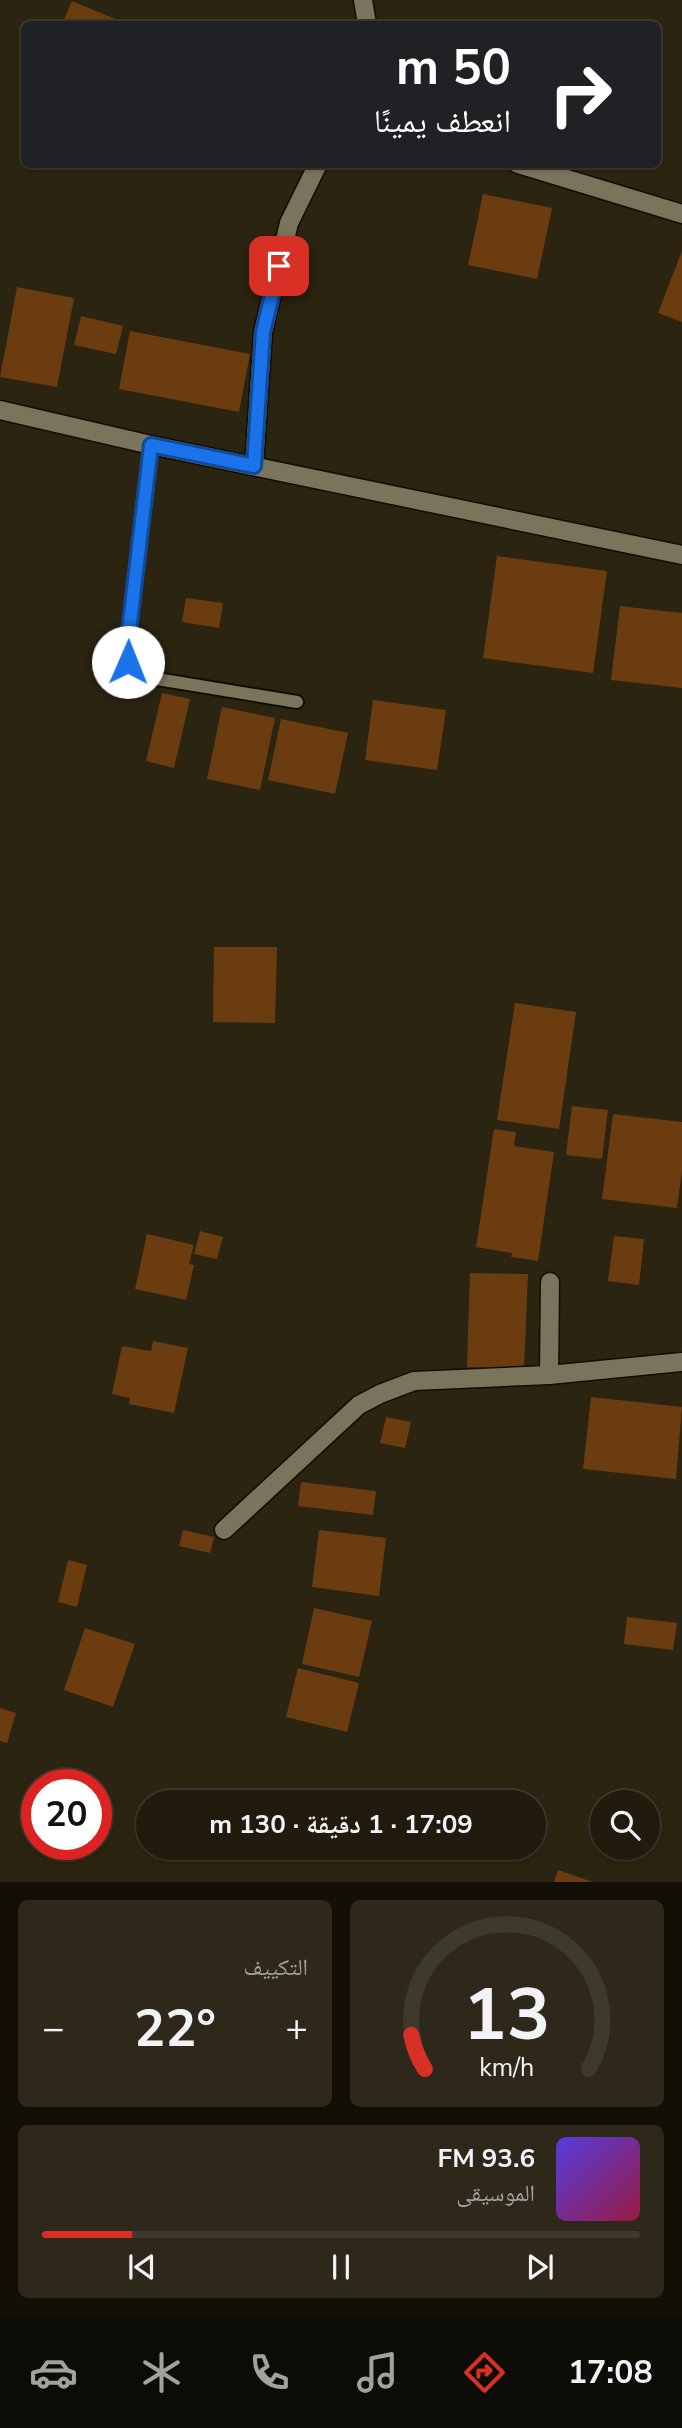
<!DOCTYPE html>
<html lang="ar">
<head>
<meta charset="utf-8">
<style>
  body { margin:0; font-family:"Nunito Sans","Noto Naskh Arabic",sans-serif; background:#2d281a; color:#f1f3f6; direction:rtl; height:100vh; display:flex; flex-direction:column; font-size:26px; white-space:nowrap }
  * { box-sizing:border-box; margin:0 }
  p { font-size:23px; color:#a2a19d }
  .icon { flex:none; width:38px; height:38px; fill:none; stroke:currentColor; stroke-width:2; stroke-linecap:round; stroke-linejoin:round }
  .map { position:relative; height:1882px; overflow:hidden; direction:ltr }
  .details { display:flex; flex-direction:column; gap:18px; padding:18px; background:#120f07; flex:1 }
  .details>* { flex:none }
  .guide { position:absolute; left:21px; top:21px; width:640px; height:147px; border-radius:10px; box-shadow:0 2px 5px #0004,0 0 0 2px #3d392d; direction:rtl; background:#202124; color:#fff; overflow:hidden }
  .fabs { position:absolute; left:590px; top:1790px; display:grid; gap:14px }
  .fabs a { display:grid; place-items:center; width:70px; height:70px; border-radius:50%; background:#201b0c; box-shadow:0 2px 5px #0004,0 0 0 2px #3d392d; font-size:35px }
  .speed { position:absolute; left:21px; top:1769px; display:flex; gap:14px; font-size:35px; font-weight:700; text-align:center }
  .speed>* { display:grid; place-content:center; width:91px; height:91px; border-radius:50%; background:#201b0c; box-shadow:0 2px 5px #0004,0 0 0 2px #3d392d; line-height:1 }
  .speed .limit { border:10px solid #d22; background:#fff; color:#111 }
  .pin { position:absolute; display:grid; place-items:center; width:60px; height:60px; color:#fff; margin:-30px; border-radius:14px; box-shadow:0 4px 10px #0006 }
  .me { position:absolute; width:77px; margin:-38px; rotate:1deg; stroke-linejoin:round; filter:drop-shadow(0 0 5px #0008) }
  .turn { display:flex; align-items:center; gap:24px; height:147px; padding:0 35px; font-size:32px }
  .turn .icon { width:91px; height:91px; stroke-width:2.5 }
  .turn b { display:block; font-size:49px; line-height:60px }
  .big { font-size:52px; font-weight:700; line-height:1.1 }
  .details .tile { flex:1; display:flex; flex-direction:column; justify-content:center; gap:10px; min-width:0; padding:0 24px; border-radius:10px; background:#2d281a }
  .details .dial { align-items:center; gap:0 }
  .dial svg { height:182px; overflow:visible; fill:none; stroke:#3d392d; stroke-width:7; stroke-linecap:round; text-anchor:middle }
  .dial text { fill:#f1f3f6; stroke:none }
  .song { display:flex; align-items:center; gap:21px }
  .cover { width:84px; height:84px; border-radius:10px; background:linear-gradient(135deg,hsl(250 70% 55%),hsl(340 70% 35%)) }
  .played { height:7px; border-radius:4px; background:linear-gradient(90deg,#d93025 15%,#3d392d 15%) }
  .keys { display:flex; justify-content:space-around; direction:ltr }
  .heat { display:flex; justify-content:space-between; align-items:center; font-size:38px; direction:ltr }
  .details .tiles { flex:1; display:grid; gap:18px; grid-template-columns:1fr 1fr }
  .tile:last-child { grid-column:span 2 }
  .trip { position:absolute; left:136px; top:1790px; width:410px; height:70px; border-radius:35px; background:#201b0c; box-shadow:0 2px 5px #0004,0 0 0 2px #3d392d; font-weight:700; line-height:70px; text-align:center; direction:rtl }
  .menu { display:flex; height:112px; justify-content:space-around; align-items:center; background:#0d0b05; color:#a2a19d }
  .menu .icon { width:49px; height:49px }
  .menu .on { color:#d93025 }
  .menu b { font-size:32px; color:#f1f3f6 }
  .map>svg:first-child { display:block }
  .building { fill:#6c3c11 }
  .lines { fill:none; stroke-linecap:round; stroke-linejoin:round }
  .lane-casing { stroke:#130d00; stroke-width:16 }
  .street-casing { stroke:#130d00; stroke-width:21 }
  .secondary-casing { stroke:#130d00; stroke-width:21 }
  .lane { stroke:#7b745d; stroke-width:12 }
  .street { stroke:#7b745d; stroke-width:18 }
  .secondary { stroke:#7b745d; stroke-width:18 }
  .route-casing { stroke:#114b97; stroke-width:18 }
  .route { stroke:#1a73e8; stroke-width:12 }
</style>
</head>
<body>
<div class="map">
<svg width="682" height="1882" viewBox="0 0 682 1882">
  <rect width="100%" height="100%" fill="#2a2410"/>
  <g class="building">
    <polygon points="72,1 120,21 119,24 62,24"/>
    <polygon points="483,194 552,208 537,279 468,265"/>
    <polygon points="682,251 682,322 658,313"/>
    <polygon points="17,287 74,298 57,387 0,377"/>
    <polygon points="81,316 123,326 116,354 74,345"/>
    <polygon points="130,331 250,354 239,412 119,389"/>
    <polygon points="497,556 607,571 593,673 483,658"/>
    <polygon points="186,598 223,603 219,628 182,622"/>
    <polygon points="620,606 682,613 682,688 611,680"/>
    <polygon points="162,693 190,699 174,768 146,761"/>
    <polygon points="373,700 446,710 437,770 365,760"/>
    <polygon points="222,707 275,718 260,790 207,779"/>
    <polygon points="281,719 348,733 335,794 268,780"/>
    <polygon points="214,947 277,947 275,1023 213,1022"/>
    <polygon points="515,1003 576,1012 559,1129 497,1120"/>
    <polygon points="572,1106 608,1110 602,1159 566,1155"/>
    <polygon points="613,1114 682,1122 682,1170 677,1208 602,1199"/>
    <polygon points="494,1129 516,1132 514,1146 554,1152 538,1261 511,1257 512,1253 476,1247"/>
    <polygon points="200,1231 223,1237 217,1259 194,1254"/>
    <polygon points="147,1234 194,1245 189,1264 194,1265 186,1300 135,1289"/>
    <polygon points="614,1236 644,1239 639,1285 608,1281"/>
    <polygon points="470,1273 528,1274 524,1369 467,1367"/>
    <polygon points="153,1341 188,1348 174,1413 129,1404 130,1398 112,1394 122,1346 151,1351"/>
    <polygon points="591,1397 682,1407 676,1479 583,1469"/>
    <polygon points="386,1417 411,1422 405,1448 380,1443"/>
    <polygon points="301,1482 376,1491 373,1515 298,1506"/>
    <polygon points="183,1530 214,1537 210,1553 179,1546"/>
    <polygon points="319,1530 386,1538 379,1596 312,1587"/>
    <polygon points="68,1560 87,1565 77,1607 58,1602"/>
    <polygon points="314,1608 372,1621 359,1677 302,1664"/>
    <polygon points="627,1617 677,1623 673,1650 624,1644"/>
    <polygon points="85,1628 135,1644 113,1707 64,1690"/>
    <polygon points="298,1668 359,1683 347,1732 286,1717"/>
    <polygon points="0,1708 16,1713 7,1743 0,1741"/>
    <polygon points="558,1870 593,1882 554,1882"/>
  </g>
  <g class="lines">
    <g class="lane-casing">
      <path id="lane" d="M151,445L126,648C128,665 135,671 151,678L297,702"/>
    </g>
    <g class="street-casing">
      <g id="street">
        <polyline points="363,0 367,24"/>
        <polyline points="518,164 682,214"/>
        <polyline points="254,465 263,332 289,223 318,164"/>
        <polyline points="549,1375 550,1282"/>
        <polyline points="224,1530 359,1405 380,1394 414,1381 549,1375 682,1362"/>
      </g>
    </g>
    <g class="secondary-casing">
      <polyline id="secondary" points="0,410 151,445 682,555"/>
    </g>
    <use href="#lane" class="lane"/>
    <use href="#street" class="street"/>
    <use href="#secondary" class="secondary"/>
  </g>
  <g class="lines">
    <g class="route-casing">
      <polyline id="route" points="128,662 127,648 151,445 254,466 263,332 279,266"/>
    </g>
    <use href="#route" class="route"/>
  </g>
</svg>
<div class="fabs">
<a><svg class="icon" aria-label="search" viewBox="0 0 24 24"><circle cx="10" cy="10" r="6"/><path d="M15 15l6 6"/></svg></a>
</div>
<div class="speed"><div class="limit">20</div></div>
<div class="pin" style="left:279px;top:266px;background:#d93025"><svg class="icon" aria-label="arrive" viewBox="0 0 24 24"><path d="M6 21V4h12l-3 4 3 4H6"/></svg></div>
<svg class="me" style="left:128px;top:662px" viewBox="-20 -20 40 40"><circle r="19" fill="#fff"/><path d="M0-13L10 11 0 6-10 11z" fill="#1a73e8"/></svg>
<div class="trip">17:09 · 1 دقيقة · 130 m</div>
<div class="guide">
<div class="turn"><svg class="icon" aria-label="right" viewBox="0 0 24 24"><path d="M7 20v-9h11M14 6l5 5-5 5"/></svg><div><b>50 m</b>انعطف يمينًا</div></div>
</div>
</div>
<section class="details">
<div class="tiles">
<div class="tile dial"><svg viewBox="0 0 100 80">
<path d="M14 69A42 42 0 1 1 86 69"/>
<path d="M14 69A42 42 0 0 1 8 54" stroke="#d93025"/>
<text x="50" y="56" font-size="32" font-weight="700">13</text>
<text x="50" y="72" font-size="11">km/h</text>
</svg></div>
<div class="tile"><p>التكييف</p>
<div class="heat"><a>−</a><b class="big">22°</b><a>+</a></div>
</div>
<div class="tile">
<div class="song"><i class="cover"></i><div><b>93.6 FM</b><p>الموسيقى</p></div></div>
<div class="played"></div>
<div class="keys"><svg class="icon" aria-label="previous" viewBox="0 0 24 24"><path d="M18 5L8 12l10 7zM5 5v14"/></svg><svg class="icon" aria-label="pause" viewBox="0 0 24 24"><path d="M8 5v14M16 5v14"/></svg><svg class="icon" aria-label="next" viewBox="0 0 24 24"><path d="M6 5l10 7-10 7zM19 5v14"/></svg></div>
</div>
</div>
</section>
<nav class="menu">
<b>17:08</b>
<svg class="icon on" aria-label="directions" viewBox="0 0 24 24"><path d="M12 3l9 9-9 9-9-9zM9 14v-3h6M13 9l2 2-2 2"/></svg>
<svg class="icon" aria-label="music" viewBox="0 0 24 24"><path d="M9 18V5l10-2v13"/><circle cx="6" cy="18" r="3"/><circle cx="16" cy="16" r="3"/></svg>
<svg class="icon" aria-label="phone" viewBox="0 0 24 24"><path d="M5 4h4l2 5-3 2q2 4 5 5l2-3 5 2v4C11 20 4 13 5 4z"/></svg>
<svg class="icon" aria-label="climate" viewBox="0 0 24 24"><path d="M12 3v18M4 7l16 10M4 17L20 7"/></svg>
<svg class="icon" aria-label="car" viewBox="0 0 24 24"><path d="M5 17H2v-5l4-1 3-4h7l3 4 3 1v5h-3M9 17h6M6 11h13"/><circle cx="7" cy="17" r="2"/><circle cx="17" cy="17" r="2"/></svg>
</nav>
</body>
</html>
